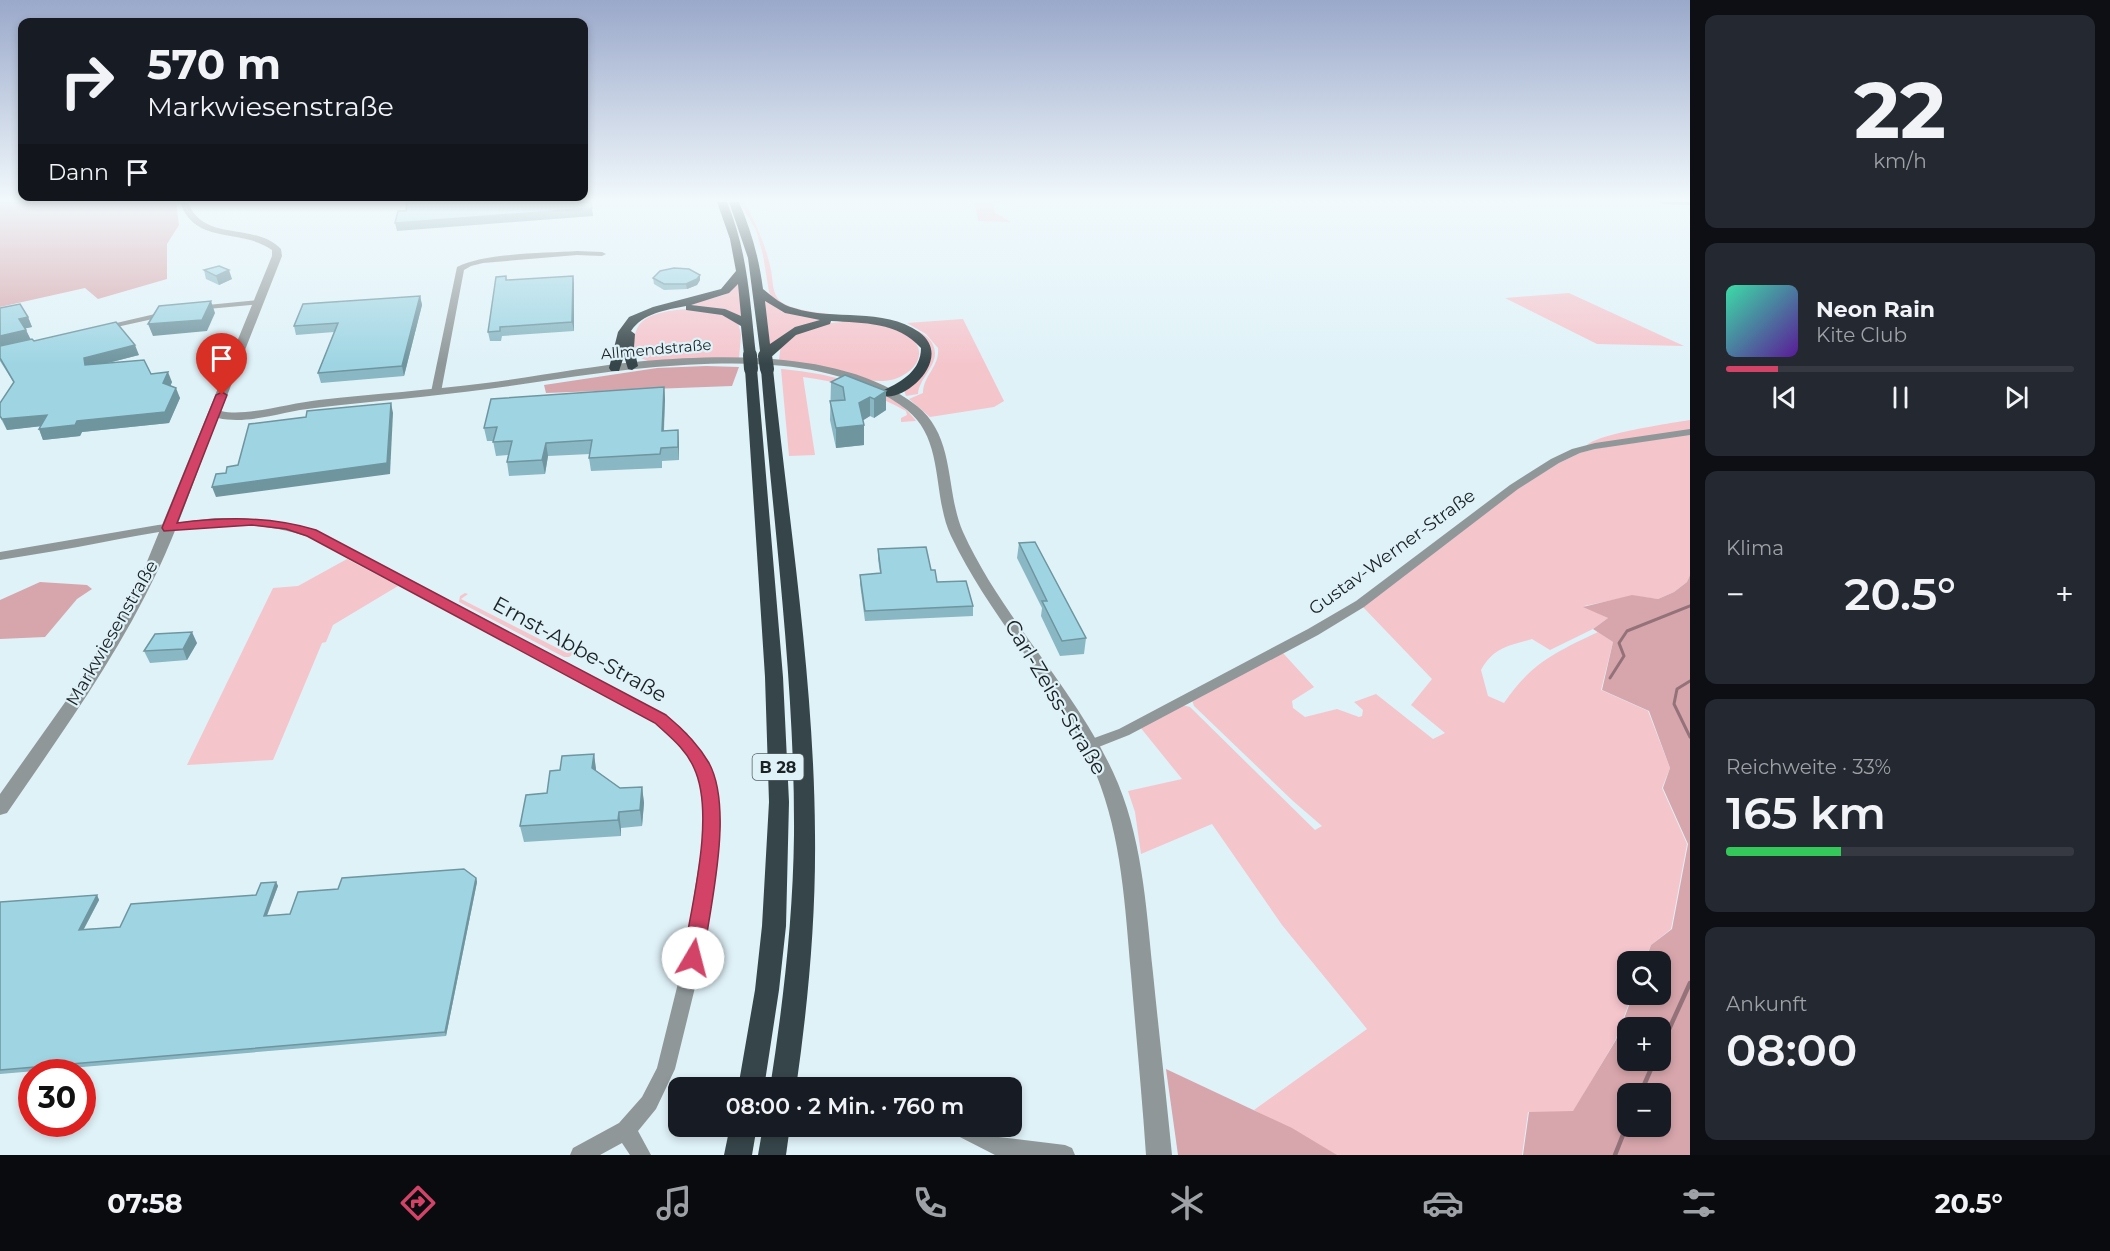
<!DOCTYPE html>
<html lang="de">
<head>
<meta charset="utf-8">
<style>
  body { margin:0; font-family:Montserrat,sans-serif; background:#242831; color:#f1f3f6; height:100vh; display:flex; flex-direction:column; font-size:22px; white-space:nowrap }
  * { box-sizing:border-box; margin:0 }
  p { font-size:20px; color:#9ea1a6 }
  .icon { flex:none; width:33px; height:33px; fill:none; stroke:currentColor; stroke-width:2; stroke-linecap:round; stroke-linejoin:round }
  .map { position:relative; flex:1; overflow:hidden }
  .side { display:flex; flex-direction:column; gap:15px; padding:15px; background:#0d0f14; width:420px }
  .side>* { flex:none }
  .banner { position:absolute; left:18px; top:18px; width:570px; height:183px; border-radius:12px; box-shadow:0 3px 9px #0003; background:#171b24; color:#f1f3f6; overflow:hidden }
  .fabs { position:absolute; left:1617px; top:951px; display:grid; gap:12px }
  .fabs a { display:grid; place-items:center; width:54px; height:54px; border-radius:12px; background:#171b24; box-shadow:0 3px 9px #0003; font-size:30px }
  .speed { position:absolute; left:18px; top:1059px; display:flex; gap:12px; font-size:30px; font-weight:700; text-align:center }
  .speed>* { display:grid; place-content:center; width:78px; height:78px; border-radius:50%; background:#171b24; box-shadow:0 3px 9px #0003; line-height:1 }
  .speed .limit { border:9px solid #d22; background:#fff; color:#111 }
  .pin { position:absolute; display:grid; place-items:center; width:51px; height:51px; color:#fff; margin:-62px -26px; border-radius:50% 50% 50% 0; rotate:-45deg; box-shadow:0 0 6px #0007 }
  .pin .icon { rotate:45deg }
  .me { position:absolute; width:66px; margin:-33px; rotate:8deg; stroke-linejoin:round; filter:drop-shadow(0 0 4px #0008) }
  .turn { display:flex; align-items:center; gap:21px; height:126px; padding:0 30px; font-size:27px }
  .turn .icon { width:78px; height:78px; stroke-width:2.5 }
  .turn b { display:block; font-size:42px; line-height:51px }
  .then { display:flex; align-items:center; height:57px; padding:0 30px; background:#0003; gap:12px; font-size:22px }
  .big { font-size:45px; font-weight:600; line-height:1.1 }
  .side .widget { flex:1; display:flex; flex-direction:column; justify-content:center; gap:9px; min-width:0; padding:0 21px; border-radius:12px; background:#242831 }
  .side .dial { align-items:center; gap:0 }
  .dial b { font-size:78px; line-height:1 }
  .song { display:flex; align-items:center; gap:18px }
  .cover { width:72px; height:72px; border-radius:9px; background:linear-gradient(135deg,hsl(160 70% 55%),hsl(270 70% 35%)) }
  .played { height:6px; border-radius:3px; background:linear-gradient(90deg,#d24367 15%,#363941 15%) }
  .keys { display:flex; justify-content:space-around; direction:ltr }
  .heat { display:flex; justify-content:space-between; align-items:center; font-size:33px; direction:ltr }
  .charge { height:9px; border-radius:4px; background:linear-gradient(90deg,#34c759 33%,#363941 0) }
  .trip { position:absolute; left:668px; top:1077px; width:354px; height:60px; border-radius:12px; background:#171b24; box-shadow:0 3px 9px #0003; font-weight:600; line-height:60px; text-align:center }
  .tabs { display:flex; height:96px; justify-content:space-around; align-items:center; background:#090b0e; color:#9ea1a6 }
  .tabs .icon { width:42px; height:42px }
  .tabs .active { color:#d24367 }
  .tabs b { font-size:27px; color:#f1f3f6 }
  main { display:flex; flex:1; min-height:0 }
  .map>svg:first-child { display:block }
  .green { fill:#f5c5cc }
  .forest { fill:#d7a6ac; fill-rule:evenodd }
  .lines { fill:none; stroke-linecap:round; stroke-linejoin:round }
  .stream-far1 { stroke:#937379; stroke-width:3 }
  .stream { stroke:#937379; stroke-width:4.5 }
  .minor { fill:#8f9799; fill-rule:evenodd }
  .tertiary { fill:#8f9799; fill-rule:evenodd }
  .trunk { fill:#364549; fill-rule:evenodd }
  .trunk-bridge { stroke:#364549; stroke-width:14 }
  .wall { fill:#89b7c3 }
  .shaded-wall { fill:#6f959f }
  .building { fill:#9fd5e3; stroke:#6f959f; stroke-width:1.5 }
  .route { fill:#d24367; stroke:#882c43; stroke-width:1.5 }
  .labels { text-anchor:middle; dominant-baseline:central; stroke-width:4.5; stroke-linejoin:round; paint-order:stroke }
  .far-street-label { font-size:15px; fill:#1b2224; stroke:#dff2f8 }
  .shield { fill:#dff2f8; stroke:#566064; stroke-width:1.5 }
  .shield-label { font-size:16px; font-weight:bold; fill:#1b2224 }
  .street-label { font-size:18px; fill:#1b2224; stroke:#dff2f8 }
  .near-street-label { font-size:21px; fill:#1b2224; stroke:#dff2f8 }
</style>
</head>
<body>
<main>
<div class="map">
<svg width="1690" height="1155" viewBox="0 0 1690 1155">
  <rect width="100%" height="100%" fill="#dff2f8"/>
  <g class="green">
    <path d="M740,202H744C757,226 765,243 771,270C773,280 772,294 780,301C807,323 935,309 935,353C935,368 919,379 918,394L906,396L904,390L930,360L909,329L789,309L773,299L769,292L763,255L756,230Z"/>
    <polygon points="975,202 992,202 995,213 1011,222 978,221"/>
    <polygon points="741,280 744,318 720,309 687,305 724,295"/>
    <polygon points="1569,293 1684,346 1597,344 1505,298"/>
    <polygon points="765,299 825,319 791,330 770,347"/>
    <path d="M687,309L712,310L738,322L741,335L739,358L648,361L636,356C627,317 653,312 687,309Z"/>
    <path d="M963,319L1004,401L994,407L930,417L909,399L923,393C923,376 940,366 938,348L926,334L907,323Z"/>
    <path d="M844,322C863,322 886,323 903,332C937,351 911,380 883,381C866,382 846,372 829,368C813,364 796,363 779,360L781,343C798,328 823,323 844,322Z"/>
    <path d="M781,369C820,372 893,386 916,421L901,422V418L907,415L906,411C875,394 839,381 803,377L815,455L789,456Z"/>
    <path d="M1690,420V430L1586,446C1596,434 1671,423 1690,420Z"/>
    <path d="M1690,434V575L1687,582L1674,592L1658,599L1632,596L1584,606L1608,618L1593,629L1550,650L1532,639C1508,646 1494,647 1481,670L1488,696L1504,703C1531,663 1556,652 1598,632L1613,642L1601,690L1648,711L1670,768L1662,788L1687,844L1671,929L1651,945L1644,961L1628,962V994L1632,995L1615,1041L1573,1112H1528L1522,1155H1336L1254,1110L1367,1029L1282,925L1212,824L1141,854L1135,812L1128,791L1182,779L1140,727L1182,705L1190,707L1315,830L1322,826L1293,801L1194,706L1192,700L1283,653L1314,687L1292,701L1293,708L1305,717L1337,709L1359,717L1362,716L1363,710L1354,702L1376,694L1433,739L1445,733L1411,705L1432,679L1363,607L1517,489L1559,463L1580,453L1598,448Z"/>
    <polygon points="347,559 398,586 333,625 326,642 322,643 273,760 187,765 273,588 298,586"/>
    <polygon points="465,593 468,594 461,599 567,653 573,649 576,652 569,657 564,657 459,602 460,596"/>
  </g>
  <g class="forest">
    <polygon points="0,202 176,202 179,225 167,244 167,279 98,299 85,288 0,307"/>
    <polygon points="706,366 739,367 732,386 546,393 544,385 657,368"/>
    <path d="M1690,575V1155H1523L1529,1112L1573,1111L1616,1040L1633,995L1660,994V962L1645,961L1651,945L1672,929L1688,844L1663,788L1670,768L1649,711L1602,690L1613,642L1593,629L1608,618L1583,607L1632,595L1658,599L1674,592L1687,582ZM1628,1028H1660V1060H1628ZM1628,1094H1660V1126H1628Z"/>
    <polygon points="40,582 87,585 92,589 77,599 45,637 0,639 0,600"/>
    <polygon points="1166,1069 1292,1128 1337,1155 1178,1155"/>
  </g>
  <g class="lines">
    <g class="stream-far1">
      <polyline points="1610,678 1624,656 1619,643 1627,631 1690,606"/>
      <polyline points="1690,681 1677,689 1674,704 1690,737"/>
    </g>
    <g class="stream">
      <polyline points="1660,1049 1690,983"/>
      <polyline points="1640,1094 1655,1060"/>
      <polyline points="1615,1155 1628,1122"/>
    </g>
    <g class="minor">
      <polygon points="1660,202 1690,202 1690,205 1663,204"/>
      <path d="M577,251L602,252L606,254L602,256L577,255L483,263L471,266L464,270L441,392L436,395L433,394L431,392L457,267C483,253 546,253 577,251Z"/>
      <polygon points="258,300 261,300 261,304 197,310 193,308 197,306"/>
      <polygon points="168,311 172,313 171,315 103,330 99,327"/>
      <polygon points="1690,429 1690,435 1595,449 1580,453 1559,463 1518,489 1364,607 1318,635 1129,735 1091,750 1086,749 1084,745 1086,741 1119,729 1308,629 1356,601 1510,485 1551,459 1572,449 1595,443"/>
      <path d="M215,518C255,517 290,522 328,537L665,716L687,733L709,766L719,795L721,825L702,959L675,1069L656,1109L638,1131L651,1155H630L622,1143L600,1155H570L573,1148L619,1123L642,1097L657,1068L684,959L705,825L703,795L695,767L677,741L655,722L320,541C243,512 181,528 104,542C69,549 35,554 0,560V552L158,525Z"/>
      <polygon points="949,1126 980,1126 999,1137 1065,1145 1072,1148 1075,1155 995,1155 952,1133"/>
    </g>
    <path class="tertiary" d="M180,202H188C203,243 253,221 281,249L282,256L221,411C246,417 290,403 319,400C374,394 430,390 486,383C539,376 591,366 644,361C728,354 848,351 917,406C956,437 945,491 963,532C1002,618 1073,686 1113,772C1142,834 1146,905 1153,973C1159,1033 1166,1094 1172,1155H1146C1142,1095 1136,1035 1131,974C1125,907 1122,838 1096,774C1059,688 991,620 951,536C932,496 945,440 907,410C835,355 730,361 645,368C592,373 540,382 488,389C430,397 372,401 315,408C283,411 249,425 218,418C198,468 181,521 158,570C117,657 61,734 7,813L0,815V794L73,691L110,632L144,569L272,256V250C240,227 195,246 180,202Z"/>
    <g class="trunk">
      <path d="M717,202H727C748,252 750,303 756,355L750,359L744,355L741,326L722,315L686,310V306C666,310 643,313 631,331L635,334L634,348L638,366L632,370L628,369L624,356L619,371H611L609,368L618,332L629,317L653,307L721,289L736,271L730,239ZM738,284L741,316L725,309L691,305L729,293Z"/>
      <path d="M729,202H739C751,230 759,258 763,289C773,297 782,305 794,308C834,321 883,307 919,332C954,357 907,401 884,396L883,393L884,390C903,381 921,370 921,348C898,322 863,323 831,321L830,324L796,335L769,359H761L748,258ZM765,301L785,313L820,320L795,327L770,344Z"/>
      <polygon points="751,365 757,369 783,677 789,802 786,926 779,990 764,1088 738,1088 755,990 762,926 769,802 765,677 745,369"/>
      <path d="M767,365L773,369C789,524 814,679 815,834C816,919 808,1004 796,1088H770C783,1004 793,920 794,835C795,679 773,524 761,369Z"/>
      <polygon points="730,1126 757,1126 752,1155 724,1155"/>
      <polygon points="763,1126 790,1126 786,1155 758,1155"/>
    </g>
    <g class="trunk-bridge">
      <polyline points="750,355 751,369"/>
      <polyline points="765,356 767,369"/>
    </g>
  </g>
  <g class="wall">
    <polygon points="204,270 232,279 219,285 206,279"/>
    <polygon points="573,276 574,284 574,331 502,336 501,341 490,341 488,332 507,280"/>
    <polygon points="653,278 700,280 697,285 687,289 664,290 654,284"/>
    <polygon points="420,296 422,305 404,376 321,383 318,373 334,332 296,335 294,326"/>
    <polygon points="0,308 28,317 32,327 25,328 30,339 34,341 139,355 108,363 151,374 172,382 170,386 180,398 169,423 82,432 80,436 43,440 39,429 40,426 7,430 0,417 0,403 14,383 0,361"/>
    <polygon points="831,382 886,391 886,410 874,418 870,416 863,420 864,445 836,448 830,420"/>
    <polygon points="664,387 665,399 664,431 679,443 679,460 662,461 662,468 591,471 589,458 590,454 548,456 545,474 509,476 507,462 508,455 496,456 493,441 487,441 484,428"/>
    <polygon points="1019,543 1086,638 1084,654 1060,656 1041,616 1042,608 1017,558"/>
    <polygon points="878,549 931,570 937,582 973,606 973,616 865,621 860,584 860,575 880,573 878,559"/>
    <polygon points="197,643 187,660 150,663 144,651"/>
    <polygon points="594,754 596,771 620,788 642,787 644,803 642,826 621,828 621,836 524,842 520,826 547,793 560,770"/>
    <polygon points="476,878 477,882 446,1036 0,1074 0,902 97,895 99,900 84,929 120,927 256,895 276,882 278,886 267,916 290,914 338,889"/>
  </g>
  <g class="shaded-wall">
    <polygon points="592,208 593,216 397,231 395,223"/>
    <polygon points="229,270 232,279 219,285 216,276"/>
    <polygon points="700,275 700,280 697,285 687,289 686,284"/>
    <polygon points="573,276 574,284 574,331 572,322"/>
    <polygon points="420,296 422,305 404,376 402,366"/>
    <polygon points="211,301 215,313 207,331 153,336 148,324"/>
    <polygon points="28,317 32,327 23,329 19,319"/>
    <polygon points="26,330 31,340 0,347 0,336"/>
    <polygon points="135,345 139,355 88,368 85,365 84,358"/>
    <polygon points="168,372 172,382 167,394 163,383"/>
    <polygon points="664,387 665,399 663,444 662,431"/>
    <polygon points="176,388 180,398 169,423 82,432 80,436 43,440 39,429"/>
    <polygon points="886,391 886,410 874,418 874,399"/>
    <polygon points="870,397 870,416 859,423 859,403"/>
    <polygon points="391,403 393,413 390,474 216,497 212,487"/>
    <polygon points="47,415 52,425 7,430 2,419"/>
    <polygon points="864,425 864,445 836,448 836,428"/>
    <polygon points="678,430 679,443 679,460 678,447"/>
    <polygon points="546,443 548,456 545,474 542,460"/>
    <polygon points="192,632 197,643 187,660 183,649"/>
    <polygon points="594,754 596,769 595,784 592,768"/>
    <polygon points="642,787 644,803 642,826 640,810"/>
    <polygon points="619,812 621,828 621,836 618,820"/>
    <polygon points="476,878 477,882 446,1036 445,1032"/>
    <polygon points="276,882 278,886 265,920 264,916"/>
    <polygon points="97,895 99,900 81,934 79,930"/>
  </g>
  <g class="building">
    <polygon points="407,202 591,202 592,208 395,223 398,211 406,211"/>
    <polygon points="219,266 229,270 216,276 204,270"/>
    <polygon points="674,268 689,269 700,275 697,279 686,284 664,284 653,278 660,271"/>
    <polygon points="506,276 506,280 573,276 572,322 500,327 500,331 488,332 496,277"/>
    <polygon points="420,296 402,366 318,373 338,323 294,326 303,304"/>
    <polygon points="211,301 202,320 148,324 159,306"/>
    <polygon points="20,304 28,317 19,319 26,330 0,336 0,308"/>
    <polygon points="116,322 135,345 84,358 85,365 144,360 151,374 168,372 163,383 176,388 165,412 77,421 75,425 39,429 47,415 2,419 0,416 0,403 14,382 0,358 0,346 32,339 34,341"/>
    <polygon points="845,375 886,391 874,399 870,397 859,403 864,425 836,428 830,401 845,400 843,387 831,382"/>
    <polygon points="664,387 662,431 678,430 678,447 661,448 660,454 589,458 592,440 546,443 542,460 507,462 512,441 493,442 497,427 484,428 491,399"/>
    <polygon points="391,403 387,463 212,487 216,474 226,473 227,467 238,465 249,424 306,417 307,411"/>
    <polygon points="1035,542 1086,638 1062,641 1042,601 1047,601 1019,543"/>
    <polygon points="926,547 931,570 935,570 937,582 966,581 973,606 865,611 860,575 881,573 878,549"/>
    <polygon points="192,632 183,649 144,651 155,634"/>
    <polygon points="594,754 592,768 620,788 642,787 640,810 619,812 618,820 520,826 526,795 547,793 550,771 560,770 562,756"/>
    <polygon points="464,869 476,878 445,1032 0,1070 0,902 97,895 79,930 120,927 131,904 256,895 261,883 276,882 264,916 290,914 298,892 338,889 342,878"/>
  </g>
  <linearGradient id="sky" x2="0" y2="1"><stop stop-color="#9aa8ca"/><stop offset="0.55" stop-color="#f1f9fc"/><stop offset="1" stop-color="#f1f9fc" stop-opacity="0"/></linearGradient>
  <rect width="1690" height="364" fill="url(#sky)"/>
  <path class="route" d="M222,392L227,395L177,523C225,517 269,516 316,530L666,715C683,729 698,744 709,763C734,809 710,907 703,958L700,964L693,967L686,964L683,958C691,907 716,815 694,768C686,749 669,736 655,723L307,536L286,529L252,525L164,531L162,528L216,395Z"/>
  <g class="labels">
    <g class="far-street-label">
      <text transform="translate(656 349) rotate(-5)">Allmendstraße</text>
    </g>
    <rect class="shield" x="752.5" y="754" width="51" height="26" rx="4.5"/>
    <g class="shield-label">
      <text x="778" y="767">B 28</text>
    </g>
    <g class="street-label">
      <text transform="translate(1392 552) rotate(-36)">Gustav-Werner-Straße</text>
      <text transform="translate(112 633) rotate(-60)">Markwiesenstraße</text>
    </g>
    <g class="near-street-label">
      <text transform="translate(580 649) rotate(29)">Ernst-Abbe-Straße</text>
      <text transform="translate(1056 697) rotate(59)">Carl-Zeiss-Straße</text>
    </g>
  </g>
</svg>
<div class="fabs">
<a><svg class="icon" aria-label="search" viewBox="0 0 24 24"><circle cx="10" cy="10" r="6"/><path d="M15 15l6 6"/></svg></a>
<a>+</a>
<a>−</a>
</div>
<div class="speed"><div class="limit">30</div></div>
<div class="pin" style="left:222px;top:395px;background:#d93025"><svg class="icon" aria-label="arrive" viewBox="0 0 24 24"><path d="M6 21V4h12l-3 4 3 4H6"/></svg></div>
<svg class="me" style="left:693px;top:958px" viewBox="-20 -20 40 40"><circle r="19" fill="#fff"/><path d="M0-13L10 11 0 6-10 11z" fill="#d24367"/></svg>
<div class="trip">08:00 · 2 Min. · 760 m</div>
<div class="banner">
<div class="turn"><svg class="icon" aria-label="right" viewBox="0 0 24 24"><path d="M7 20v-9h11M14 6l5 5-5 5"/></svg><div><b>570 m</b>Markwiesenstraße</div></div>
<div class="then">Dann<svg class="icon" aria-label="arrive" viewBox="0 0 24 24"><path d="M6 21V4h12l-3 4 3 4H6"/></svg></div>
</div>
</div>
<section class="side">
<div class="widget dial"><b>22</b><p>km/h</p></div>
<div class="widget">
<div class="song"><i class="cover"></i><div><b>Neon Rain</b><p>Kite Club</p></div></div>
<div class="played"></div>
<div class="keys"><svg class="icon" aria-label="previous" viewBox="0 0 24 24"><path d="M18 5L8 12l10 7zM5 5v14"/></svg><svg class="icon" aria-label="pause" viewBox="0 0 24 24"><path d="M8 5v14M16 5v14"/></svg><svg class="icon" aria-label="next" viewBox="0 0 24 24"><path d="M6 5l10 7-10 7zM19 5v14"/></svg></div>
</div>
<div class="widget"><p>Klima</p>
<div class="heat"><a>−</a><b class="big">20.5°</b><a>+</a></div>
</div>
<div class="widget"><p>Reichweite · 33%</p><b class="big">165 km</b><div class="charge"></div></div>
<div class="widget"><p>Ankunft</p><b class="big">08:00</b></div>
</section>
</main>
<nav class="tabs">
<b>07:58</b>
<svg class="icon active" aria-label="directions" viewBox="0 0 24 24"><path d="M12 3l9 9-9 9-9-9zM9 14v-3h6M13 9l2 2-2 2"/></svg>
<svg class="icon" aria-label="music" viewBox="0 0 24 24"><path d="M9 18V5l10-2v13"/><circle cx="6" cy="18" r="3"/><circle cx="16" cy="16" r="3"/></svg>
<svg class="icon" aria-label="phone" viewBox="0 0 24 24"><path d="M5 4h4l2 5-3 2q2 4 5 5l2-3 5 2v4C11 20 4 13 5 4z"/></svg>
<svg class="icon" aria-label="climate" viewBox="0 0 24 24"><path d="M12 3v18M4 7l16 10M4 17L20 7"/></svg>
<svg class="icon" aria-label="car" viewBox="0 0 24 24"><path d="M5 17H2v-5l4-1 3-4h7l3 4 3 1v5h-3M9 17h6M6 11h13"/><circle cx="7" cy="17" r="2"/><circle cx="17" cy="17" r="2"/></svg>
<svg class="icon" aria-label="filters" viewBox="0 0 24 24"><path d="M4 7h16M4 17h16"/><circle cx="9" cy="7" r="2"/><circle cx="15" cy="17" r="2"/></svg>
<b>20.5°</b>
</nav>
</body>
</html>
